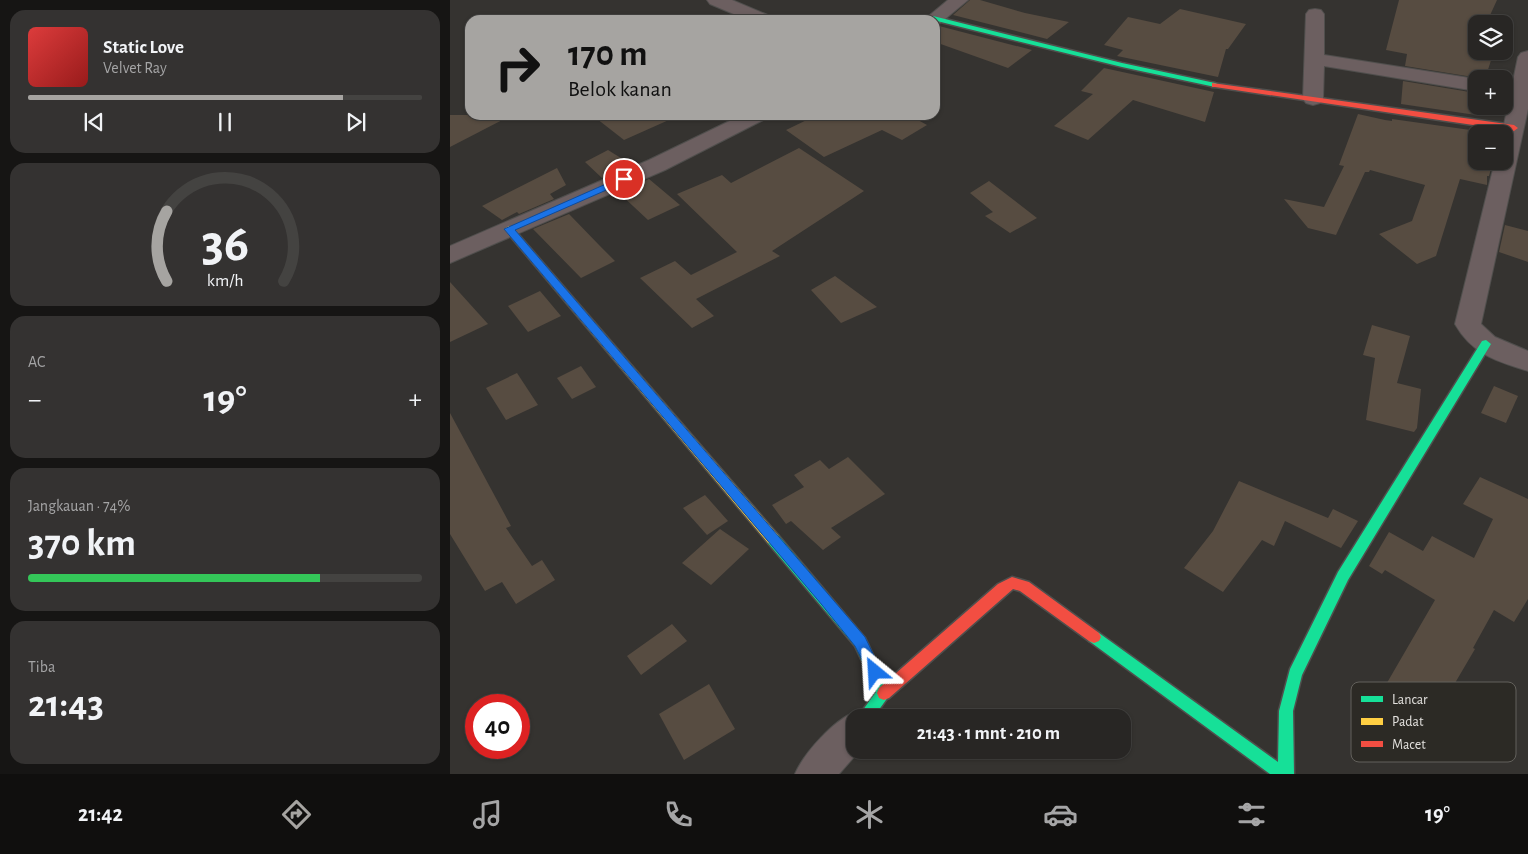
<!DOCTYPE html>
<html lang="id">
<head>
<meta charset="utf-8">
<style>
  body { margin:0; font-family:"Alegreya Sans",sans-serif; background:#343231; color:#f1f3f6; height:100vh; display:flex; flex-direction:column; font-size:19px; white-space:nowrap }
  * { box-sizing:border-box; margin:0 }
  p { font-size:16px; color:#a5a5a6 }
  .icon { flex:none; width:28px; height:28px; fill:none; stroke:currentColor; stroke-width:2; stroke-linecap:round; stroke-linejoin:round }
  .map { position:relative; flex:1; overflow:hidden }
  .details { display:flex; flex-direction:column; gap:10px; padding:10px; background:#161514; width:450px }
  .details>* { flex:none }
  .banner { position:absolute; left:15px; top:15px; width:475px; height:105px; border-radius:15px; box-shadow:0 1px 4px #0004,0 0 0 1px #444341; background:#a6a4a1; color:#111; overflow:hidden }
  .fabs { position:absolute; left:1018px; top:15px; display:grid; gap:10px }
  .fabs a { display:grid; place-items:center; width:45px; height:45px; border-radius:10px; background:#282624; box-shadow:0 1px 4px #0004,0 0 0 1px #444341; font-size:25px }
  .speed { position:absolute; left:15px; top:694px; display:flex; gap:10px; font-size:25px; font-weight:700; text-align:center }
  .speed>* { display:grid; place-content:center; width:65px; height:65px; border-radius:50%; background:#282624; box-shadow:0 1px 4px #0004,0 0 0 1px #444341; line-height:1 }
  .speed .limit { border:8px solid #d22; background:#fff; color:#111 }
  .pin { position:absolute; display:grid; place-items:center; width:42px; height:42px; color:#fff; margin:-21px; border:2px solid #fff; border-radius:50%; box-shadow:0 1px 5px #0007 }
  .me { position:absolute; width:55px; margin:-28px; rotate:333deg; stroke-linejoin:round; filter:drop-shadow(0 0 4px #0008) }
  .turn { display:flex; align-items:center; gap:18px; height:105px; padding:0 20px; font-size:22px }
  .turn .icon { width:65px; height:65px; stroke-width:2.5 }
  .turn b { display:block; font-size:35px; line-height:42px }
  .big { font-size:38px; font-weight:600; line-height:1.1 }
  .details .widget { flex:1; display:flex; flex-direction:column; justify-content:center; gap:8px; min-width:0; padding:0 18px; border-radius:15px; background:#343231 }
  .details .dial { align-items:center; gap:0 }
  .dial svg { height:130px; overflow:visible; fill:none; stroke:#444341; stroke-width:7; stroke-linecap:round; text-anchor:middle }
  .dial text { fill:#f1f3f6; stroke:none }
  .song { display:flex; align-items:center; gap:15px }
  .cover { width:60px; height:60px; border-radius:8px; background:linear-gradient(135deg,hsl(0 70% 55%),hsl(0 70% 35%)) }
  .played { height:5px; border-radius:2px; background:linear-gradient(90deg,#a6a4a1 80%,#444341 80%) }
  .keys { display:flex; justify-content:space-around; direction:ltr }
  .heat { display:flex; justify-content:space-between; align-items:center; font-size:28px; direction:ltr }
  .charge { height:8px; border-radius:4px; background:linear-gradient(90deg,#34c759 74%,#444341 0) }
  .trip { position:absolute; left:396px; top:709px; width:285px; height:50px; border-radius:15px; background:#282624; box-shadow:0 1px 4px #0004,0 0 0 1px #444341; font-weight:600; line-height:50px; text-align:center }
  .tabs { display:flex; height:80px; justify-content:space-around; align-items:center; background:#100f0e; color:#a5a5a6 }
  .tabs .icon { width:35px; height:35px }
  .tabs .selected { color:#a6a4a1 }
  .tabs b { font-size:22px; color:#f1f3f6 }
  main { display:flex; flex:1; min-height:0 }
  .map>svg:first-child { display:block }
  .building { fill:#574c41 }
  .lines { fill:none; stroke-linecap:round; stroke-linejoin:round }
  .street-casing { stroke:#504f4d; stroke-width:2 }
  .fast-casing { stroke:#504f4d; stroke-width:3 }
  .slow-casing { stroke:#504f4d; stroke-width:3 }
  .jam-casing { stroke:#504f4d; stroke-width:3 }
  .street { fill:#6c5f60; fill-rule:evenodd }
  .fast { fill:#16e098; fill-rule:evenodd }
  .slow { fill:#ffcf43; fill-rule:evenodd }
  .jam { fill:#f24e42; fill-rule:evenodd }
  .route { fill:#1a73e8; stroke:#114b97 }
  .key { fill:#2c2a25; stroke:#63615c; stroke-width:1 }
  .key-label { font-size:14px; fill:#e3e1de }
</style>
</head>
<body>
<main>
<section class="details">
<div class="widget">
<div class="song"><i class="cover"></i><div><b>Static Love</b><p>Velvet Ray</p></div></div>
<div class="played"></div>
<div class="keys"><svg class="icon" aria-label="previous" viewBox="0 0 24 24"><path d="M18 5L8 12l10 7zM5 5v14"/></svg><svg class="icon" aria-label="pause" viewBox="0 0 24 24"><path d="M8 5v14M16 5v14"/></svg><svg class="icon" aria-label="next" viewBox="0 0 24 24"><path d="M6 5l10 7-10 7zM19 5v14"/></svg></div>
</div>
<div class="widget dial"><svg viewBox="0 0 100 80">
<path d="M14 69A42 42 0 1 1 86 69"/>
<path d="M14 69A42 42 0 0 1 14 26" stroke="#a6a4a1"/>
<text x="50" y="56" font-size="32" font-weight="700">36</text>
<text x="50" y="72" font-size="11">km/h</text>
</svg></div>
<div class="widget"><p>AC</p>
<div class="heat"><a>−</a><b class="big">19°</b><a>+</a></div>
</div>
<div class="widget"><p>Jangkauan · 74%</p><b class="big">370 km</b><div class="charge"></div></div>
<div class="widget"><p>Tiba</p><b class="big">21:43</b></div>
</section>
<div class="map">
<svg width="1078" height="774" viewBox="0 0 1078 774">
  <rect width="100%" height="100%" fill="#353330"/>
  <g class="building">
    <polygon points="520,0 530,0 575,13 619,22 597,39 503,15"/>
    <polygon points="949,0 1047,0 1036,24 1026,24 1026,51 1044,51 1035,79 955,66 957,54 936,50"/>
    <polygon points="730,9 796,24 778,49 776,49 768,77 667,56 673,50 654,45 678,17 710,24"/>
    <polygon points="489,26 582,50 558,68 485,42 485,27"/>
    <polygon points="654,68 764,92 755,122 683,100 638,140 604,126 643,94 631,91"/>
    <polygon points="953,81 1026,93 1026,115 951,104"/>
    <polygon points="908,114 935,120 942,121 942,119 1049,134 1026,134 1026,161 1043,161 1039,176 1037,176 1037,185 1010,179 986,256 967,264 929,234 962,221 975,185 920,170 919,172 915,172 886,235 858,228 834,199 874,207 894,166 889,165"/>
    <polygon points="0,115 62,115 0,147"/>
    <polygon points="142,115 230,115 174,140"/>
    <polygon points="367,115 459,115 477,125 452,140 432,130 374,157 336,130"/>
    <polygon points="349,148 414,191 322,251 330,256 246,299 264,316 242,328 190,278 225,261 241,275 287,252 227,194 272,175 281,183"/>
    <polygon points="158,150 182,165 152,178 135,162"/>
    <polygon points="107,168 116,185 100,194 104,199 69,214 67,212 52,220 32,206"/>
    <polygon points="199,179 230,205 198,220 168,192"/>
    <polygon points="539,181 587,218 560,233 535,216 543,212 520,193"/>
    <polygon points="119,214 150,246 165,261 131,278 83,229"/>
    <polygon points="1055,225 1078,231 1078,262 1049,252"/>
    <polygon points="385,276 427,307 391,323 361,290"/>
    <polygon points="0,282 38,324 0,342"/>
    <polygon points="90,291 111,316 78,332 58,306"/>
    <polygon points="922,325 960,336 947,383 971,389 967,428 964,432 916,420 925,358 913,355"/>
    <polygon points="131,366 146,387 122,399 107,378"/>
    <polygon points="67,373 88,405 56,420 36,388"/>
    <polygon points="1044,386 1068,396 1056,423 1031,413"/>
    <polygon points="0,413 61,526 56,528 82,566 92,560 105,580 66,604 52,582 35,591 0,534"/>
    <polygon points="398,457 435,494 381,528 391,537 373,550 341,521 336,524 322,505 354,487 344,475 370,460 379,469"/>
    <polygon points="1030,477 1078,499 1078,599 1064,622 1044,610 1023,648 1025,649 985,717 993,722 979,752 917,716 932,687 934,688 985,600 935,570 932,574 919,566 939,532 973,551 982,536 1024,558 1043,519 1013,504"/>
    <polygon points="789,481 878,518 883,509 908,521 891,548 835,521 824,546 812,540 773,592 734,568 763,531"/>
    <polygon points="255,495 278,521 257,535 233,508"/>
    <polygon points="270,529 299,549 261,585 232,563"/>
    <polygon points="222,624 237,641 191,675 177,656"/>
    <polygon points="259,684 285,729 234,760 209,714"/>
  </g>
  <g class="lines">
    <g class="street-casing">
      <g id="street">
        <polygon points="257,0 282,0 320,16 323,20 298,20 260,4"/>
        <polygon points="498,0 518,0 489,24 485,25 485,20 474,20"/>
        <polygon points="865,9 871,10 874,14 874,55 1026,79 1026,91 874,66 873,99 870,103 863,105 856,103 853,99 856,14 859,10"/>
        <path d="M1078,51V109L1031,324L1045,337L1078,351V371C1046,361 1022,354 1005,324L1045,161H1054V134H1052L1068,57L1071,53Z"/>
        <polygon points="292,115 318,115 315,119 215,170 0,263 0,246 199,160"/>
        <path d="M405,712L418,718H405V750H410L389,774H345C354,753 384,720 405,712Z"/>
      </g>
    </g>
    <g class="fast-casing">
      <g id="fast">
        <polygon points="483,16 672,63 765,83 769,85 765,87 672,67 483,20"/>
        <polygon points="1036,340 1041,344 898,580 852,675 843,711 844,774 820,774 639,641 637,637 639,633 644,631 649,633 828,762 829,711 840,669 888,572 1032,341"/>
        <polygon points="323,534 328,535 415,638 441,693 423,718 407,718 426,692 405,646 318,543 317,539 318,535"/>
      </g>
    </g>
    <g class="slow-casing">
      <polygon id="slow" points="59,226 62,227 328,535 329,539 328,543 323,544 318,543 56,231 54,229"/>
    </g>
    <g class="jam-casing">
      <g id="jam">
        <polygon points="762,83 1064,125 1068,128 1064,131 765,87 762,87"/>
        <polygon points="562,577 579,582 649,633 651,637 649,641 644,643 639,641 570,591 563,589 439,698 434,700 429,698 427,693 429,688 548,584"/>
      </g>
    </g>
    <use href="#street" class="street"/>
    <use href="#fast" class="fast"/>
    <use href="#slow" class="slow"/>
    <use href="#jam" class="jam"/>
  </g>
  <polygon class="route" points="174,176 177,177 177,181 65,230 415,637 432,672 430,676 425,678 420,676 405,646 372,605 54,229"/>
  <rect x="901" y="682" width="165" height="80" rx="8" class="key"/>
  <rect x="911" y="696" width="22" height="6" fill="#16e098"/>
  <rect x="911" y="718" width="22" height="7" fill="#ffcf43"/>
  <rect x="911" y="741" width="22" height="6" fill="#f24e42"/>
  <g class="key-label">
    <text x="942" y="704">Lancar</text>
    <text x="942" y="726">Padat</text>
    <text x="942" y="749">Macet</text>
  </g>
</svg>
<div class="fabs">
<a><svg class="icon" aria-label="layers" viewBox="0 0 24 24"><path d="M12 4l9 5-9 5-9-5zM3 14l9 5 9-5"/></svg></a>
<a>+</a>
<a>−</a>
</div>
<div class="speed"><div class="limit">40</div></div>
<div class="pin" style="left:174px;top:179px;background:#d93025"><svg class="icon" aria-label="arrive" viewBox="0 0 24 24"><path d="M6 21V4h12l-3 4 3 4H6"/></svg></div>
<svg class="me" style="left:425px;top:672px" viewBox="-20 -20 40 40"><path d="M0-17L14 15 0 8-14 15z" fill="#1a73e8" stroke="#fff" stroke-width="4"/></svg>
<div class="trip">21:43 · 1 mnt · 210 m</div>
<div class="banner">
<div class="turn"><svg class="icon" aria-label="right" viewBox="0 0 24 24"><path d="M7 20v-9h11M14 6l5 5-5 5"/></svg><div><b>170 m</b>Belok kanan</div></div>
</div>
</div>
</main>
<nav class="tabs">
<b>21:42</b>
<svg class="icon selected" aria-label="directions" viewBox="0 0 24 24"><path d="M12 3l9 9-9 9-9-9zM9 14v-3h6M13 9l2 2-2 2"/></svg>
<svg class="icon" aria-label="music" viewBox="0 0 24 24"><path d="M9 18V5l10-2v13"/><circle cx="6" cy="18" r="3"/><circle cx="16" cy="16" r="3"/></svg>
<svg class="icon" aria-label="phone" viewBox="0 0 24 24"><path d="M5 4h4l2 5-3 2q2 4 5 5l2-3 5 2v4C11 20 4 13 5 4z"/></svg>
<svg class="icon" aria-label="climate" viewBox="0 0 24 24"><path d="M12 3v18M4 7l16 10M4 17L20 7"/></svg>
<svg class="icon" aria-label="car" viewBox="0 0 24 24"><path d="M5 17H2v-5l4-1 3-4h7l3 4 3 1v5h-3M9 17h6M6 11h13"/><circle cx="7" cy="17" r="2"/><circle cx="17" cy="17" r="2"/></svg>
<svg class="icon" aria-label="filters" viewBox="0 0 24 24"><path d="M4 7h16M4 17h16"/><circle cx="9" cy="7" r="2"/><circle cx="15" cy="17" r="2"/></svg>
<b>19°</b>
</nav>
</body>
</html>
